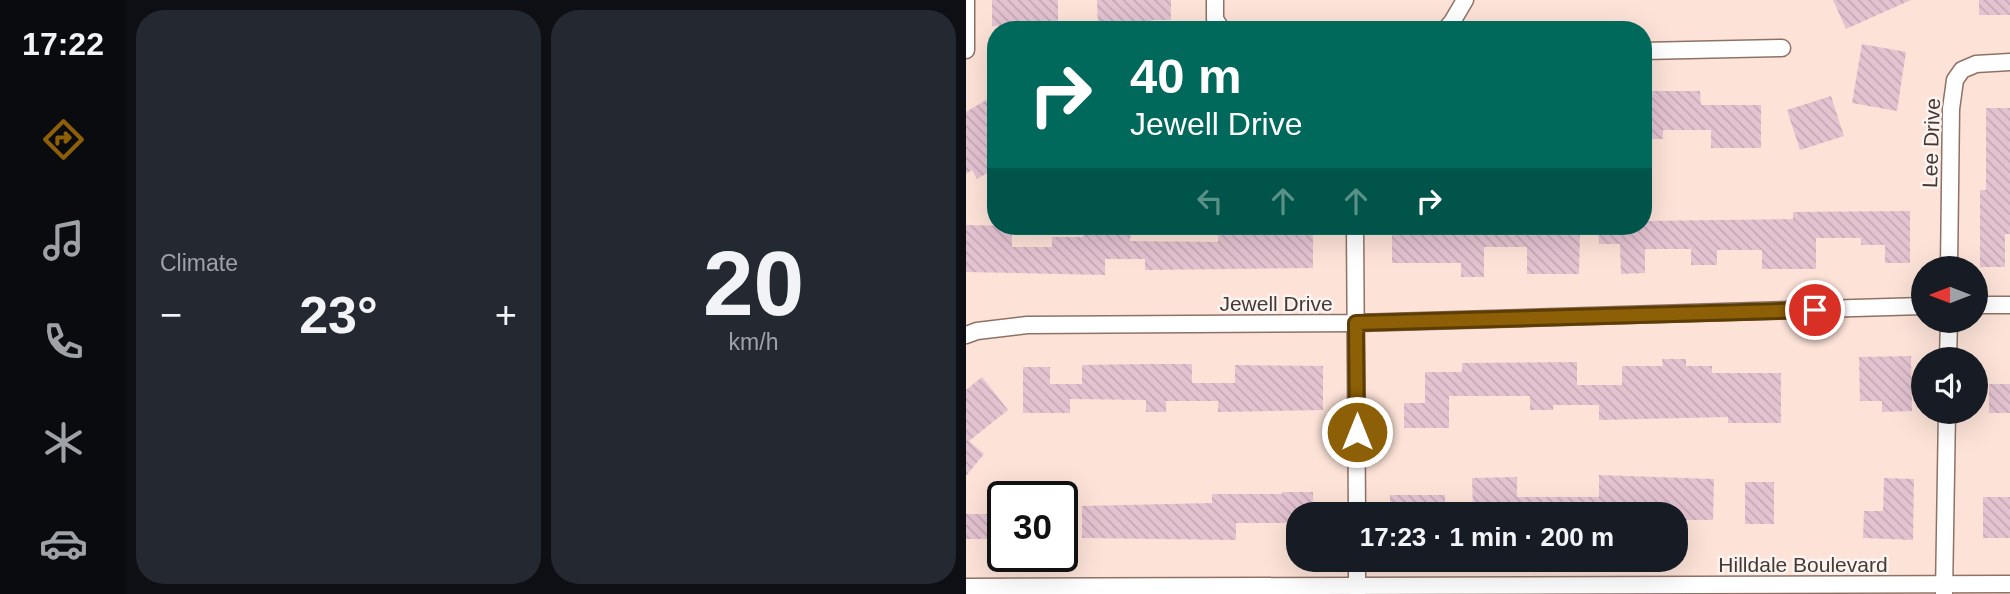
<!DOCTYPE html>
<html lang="en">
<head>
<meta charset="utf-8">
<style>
  body { margin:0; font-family:Arial,sans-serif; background:#242831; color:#f1f3f6; height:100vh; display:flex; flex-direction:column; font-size:26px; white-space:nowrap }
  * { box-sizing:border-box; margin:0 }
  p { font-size:23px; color:#9ea1a6 }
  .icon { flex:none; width:38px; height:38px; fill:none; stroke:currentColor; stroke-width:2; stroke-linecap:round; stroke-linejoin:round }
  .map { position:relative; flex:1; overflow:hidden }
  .side { display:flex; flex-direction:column; gap:10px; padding:10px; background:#0d0f14; width:840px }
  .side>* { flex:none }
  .banner { position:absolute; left:21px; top:21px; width:665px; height:214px; border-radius:28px; box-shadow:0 7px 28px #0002; background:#00695c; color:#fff; overflow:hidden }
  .needle { width:46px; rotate:270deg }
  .fabs { position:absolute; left:945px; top:256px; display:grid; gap:14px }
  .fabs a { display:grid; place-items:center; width:77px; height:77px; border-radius:50%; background:#171b24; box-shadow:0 7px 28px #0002; font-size:35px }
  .speed { position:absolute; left:21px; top:481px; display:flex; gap:14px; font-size:35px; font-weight:700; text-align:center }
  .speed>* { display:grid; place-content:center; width:91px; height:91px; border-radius:50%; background:#171b24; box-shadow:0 7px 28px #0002; line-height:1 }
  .speed .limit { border:4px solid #111; border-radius:10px; background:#fff; color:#111 }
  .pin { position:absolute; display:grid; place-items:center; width:60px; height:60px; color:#fff; margin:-30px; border:4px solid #fff; border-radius:50%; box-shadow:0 2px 7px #0007 }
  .me { position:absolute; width:77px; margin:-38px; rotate:0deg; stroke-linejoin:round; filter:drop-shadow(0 0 5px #0008) }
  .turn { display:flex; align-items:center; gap:24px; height:147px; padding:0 28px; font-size:32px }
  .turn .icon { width:91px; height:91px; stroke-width:2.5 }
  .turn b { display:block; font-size:49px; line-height:60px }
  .lanes { display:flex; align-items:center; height:66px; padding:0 28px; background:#0003; justify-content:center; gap:35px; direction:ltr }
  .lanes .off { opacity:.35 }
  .big { font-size:52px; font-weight:600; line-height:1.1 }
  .side .widget { flex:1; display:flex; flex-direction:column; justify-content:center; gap:10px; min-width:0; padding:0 24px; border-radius:28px; background:#242831 }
  .side .dial { align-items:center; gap:0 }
  .dial b { font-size:91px; line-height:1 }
  .heat { display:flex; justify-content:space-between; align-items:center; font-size:38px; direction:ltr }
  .side .tiles { flex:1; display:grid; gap:10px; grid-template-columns:repeat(2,1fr) }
  .trip { position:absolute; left:320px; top:502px; width:402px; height:70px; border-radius:28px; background:#171b24; box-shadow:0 7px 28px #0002; font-weight:600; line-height:70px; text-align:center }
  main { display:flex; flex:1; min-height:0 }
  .tab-bar { display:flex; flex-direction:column; width:126px; justify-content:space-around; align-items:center; background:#090b0e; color:#9ea1a6 }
  .tab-bar .icon { width:49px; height:49px }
  .tab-bar .on { color:#8d5f06 }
  .tab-bar b { font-size:32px; color:#f1f3f6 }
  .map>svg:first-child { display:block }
  .building { fill:url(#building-back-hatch) }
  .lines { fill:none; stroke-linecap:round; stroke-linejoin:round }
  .minor-casing { stroke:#8f7266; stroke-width:19 }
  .minor { stroke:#fff; stroke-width:16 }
  .route-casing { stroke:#5c3e04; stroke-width:18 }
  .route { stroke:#8d5f06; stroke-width:12 }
  .labels { text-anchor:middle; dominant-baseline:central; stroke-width:5; stroke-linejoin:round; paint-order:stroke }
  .street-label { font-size:21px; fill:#463933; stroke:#fbf4f1 }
</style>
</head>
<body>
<main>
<nav class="tab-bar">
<b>17:22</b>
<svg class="icon on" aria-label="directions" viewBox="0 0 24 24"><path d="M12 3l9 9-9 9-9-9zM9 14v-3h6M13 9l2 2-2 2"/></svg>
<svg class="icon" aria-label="music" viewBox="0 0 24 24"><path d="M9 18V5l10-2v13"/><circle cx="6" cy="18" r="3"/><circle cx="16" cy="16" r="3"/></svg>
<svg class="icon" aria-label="phone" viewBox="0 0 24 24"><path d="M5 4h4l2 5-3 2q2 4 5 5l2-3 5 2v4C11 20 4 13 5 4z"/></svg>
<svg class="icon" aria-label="climate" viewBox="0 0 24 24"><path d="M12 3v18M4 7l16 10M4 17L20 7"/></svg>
<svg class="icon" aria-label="car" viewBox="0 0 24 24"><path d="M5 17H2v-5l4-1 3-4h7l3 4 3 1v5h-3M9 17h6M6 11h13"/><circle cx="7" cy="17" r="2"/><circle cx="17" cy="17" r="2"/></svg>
</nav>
<section class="side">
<div class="tiles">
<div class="widget"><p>Climate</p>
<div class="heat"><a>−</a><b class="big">23°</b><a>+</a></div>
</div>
<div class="widget dial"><b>20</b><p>km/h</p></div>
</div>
</section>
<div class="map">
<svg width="1044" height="594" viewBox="0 0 1044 594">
  <defs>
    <pattern id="building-back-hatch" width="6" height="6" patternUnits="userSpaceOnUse" patternTransform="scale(1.75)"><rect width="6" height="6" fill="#e4c3d1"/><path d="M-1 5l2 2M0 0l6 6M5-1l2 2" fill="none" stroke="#c5a8b4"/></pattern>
  </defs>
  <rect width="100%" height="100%" fill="#fce2d7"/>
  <g class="building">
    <rect x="26" y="0" width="66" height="26"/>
    <polygon points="131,0 205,0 205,20 185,20 185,30 132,30"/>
    <polygon points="867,0 945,0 880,29"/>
    <rect x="1013" y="0" width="31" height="15"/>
    <polygon points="896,44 940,52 931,111 886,103"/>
    <polygon points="677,91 734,91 735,105 795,105 795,148 745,148 745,130 697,130 697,139 677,139"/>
    <polygon points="30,94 30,168 11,179 6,170 0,174 0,112"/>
    <polygon points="865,96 878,136 834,150 821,110"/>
    <polygon points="1020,108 1044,108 1044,234 1039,234 1039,267 1014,267 1014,190 1020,190"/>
    <polygon points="944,211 944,263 919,263 919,245 895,245 895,238 850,238 850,269 796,269 796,250 751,250 751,265 725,265 725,249 679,249 679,273 655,274 654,244 633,244 632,226 677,226 677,221 827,219 827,212"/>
    <polygon points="0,225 46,226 46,247 86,247 86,237 117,237 117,226 137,226 137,231 165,231 164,241 252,242 252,226 347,226 347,268 179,270 179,259 139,259 139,275 0,272"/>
    <polygon points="426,226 539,226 539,230 614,231 613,274 561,274 561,247 518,247 518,277 495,277 495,263 426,263"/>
    <polygon points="945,356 946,411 916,412 916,401 894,401 893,357"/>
    <polygon points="696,359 720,359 720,366 746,366 746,373 815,373 815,423 762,423 762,417 633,420 633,405 587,405 587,410 564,410 564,396 483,396 483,428 438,428 438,403 459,403 459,372 496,372 496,363 611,362 611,385 656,385 656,366 697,366"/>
    <polygon points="180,364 226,364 226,383 269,383 269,365 357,366 357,410 252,412 252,401 200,401 200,412 180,412 180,400 104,399 104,413 57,413 57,367 84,367 84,384 116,384 116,365"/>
    <polygon points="16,377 42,410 3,441 18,454 0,476 0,390"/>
    <rect x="1023" y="384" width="21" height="29"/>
    <polygon points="633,475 748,479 747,520 710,520 710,514 527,514 527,509 507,509 506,478 551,477 551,497 633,497"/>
    <polygon points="918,478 948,479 947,540 897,538 898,511 917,511"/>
    <rect x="46" y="482" width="51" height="15"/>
    <rect x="779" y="482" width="29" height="42"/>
    <polygon points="316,492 347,492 347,514 332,514 332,523 270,523 270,540 116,538 116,506 246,503 246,494 316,494"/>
    <rect x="424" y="495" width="55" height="19"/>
    <rect x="1017" y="497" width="27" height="41"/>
    <rect x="0" y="514" width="22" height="25"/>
  </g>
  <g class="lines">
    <g class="minor-casing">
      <g id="minor">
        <polyline points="249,0 249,19 256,30"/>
        <polyline points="479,30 486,22 499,0"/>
        <polyline points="0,50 0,0"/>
        <polyline points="677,51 816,48"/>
        <polyline points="389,226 391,514"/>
        <polyline points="983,268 985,109 989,80 996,70 1010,64 1044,62"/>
        <polyline points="1010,305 1044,305"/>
        <polyline points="0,335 11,331 61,325 390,323 957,306"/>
        <polyline points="982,359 983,320"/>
        <polyline points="391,560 391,594"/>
        <polyline points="0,587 1044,584"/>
        <polyline points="978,594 981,411"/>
      </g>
    </g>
    <use href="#minor" class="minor"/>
  </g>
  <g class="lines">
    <g class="route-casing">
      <polyline id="route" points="391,432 390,323 849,310"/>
    </g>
    <use href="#route" class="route"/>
  </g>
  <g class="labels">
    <g class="street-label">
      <text transform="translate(965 143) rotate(-88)">Lee Drive</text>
      <text x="310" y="303">Jewell Drive</text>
      <text x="837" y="564">Hilldale Boulevard</text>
    </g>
  </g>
</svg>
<div class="fabs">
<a><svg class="needle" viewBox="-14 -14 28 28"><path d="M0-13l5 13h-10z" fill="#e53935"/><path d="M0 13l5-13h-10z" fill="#9ea1a6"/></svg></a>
<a><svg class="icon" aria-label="sound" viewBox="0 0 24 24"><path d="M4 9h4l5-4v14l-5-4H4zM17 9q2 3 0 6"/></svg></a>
</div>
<div class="speed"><div class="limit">30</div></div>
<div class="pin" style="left:849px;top:310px;background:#d93025"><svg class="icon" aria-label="arrive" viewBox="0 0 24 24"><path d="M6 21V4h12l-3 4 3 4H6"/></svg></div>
<svg class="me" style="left:391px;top:432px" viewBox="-20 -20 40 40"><circle r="17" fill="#8d5f06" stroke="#fff" stroke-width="3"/><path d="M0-11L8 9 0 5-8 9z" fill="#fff"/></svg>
<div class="trip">17:23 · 1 min · 200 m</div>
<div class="banner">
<div class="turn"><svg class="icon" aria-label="right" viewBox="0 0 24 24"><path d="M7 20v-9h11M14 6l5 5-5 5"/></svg><div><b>40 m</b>Jewell Drive</div></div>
<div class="lanes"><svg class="icon off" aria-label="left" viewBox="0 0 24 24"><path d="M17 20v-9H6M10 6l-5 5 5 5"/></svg><svg class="icon off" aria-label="ahead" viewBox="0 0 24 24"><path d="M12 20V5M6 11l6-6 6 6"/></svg><svg class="icon off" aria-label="ahead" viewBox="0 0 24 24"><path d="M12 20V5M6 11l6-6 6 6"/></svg><svg class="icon" aria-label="right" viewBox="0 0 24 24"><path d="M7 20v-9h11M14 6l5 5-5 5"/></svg></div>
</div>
</div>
</main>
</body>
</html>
